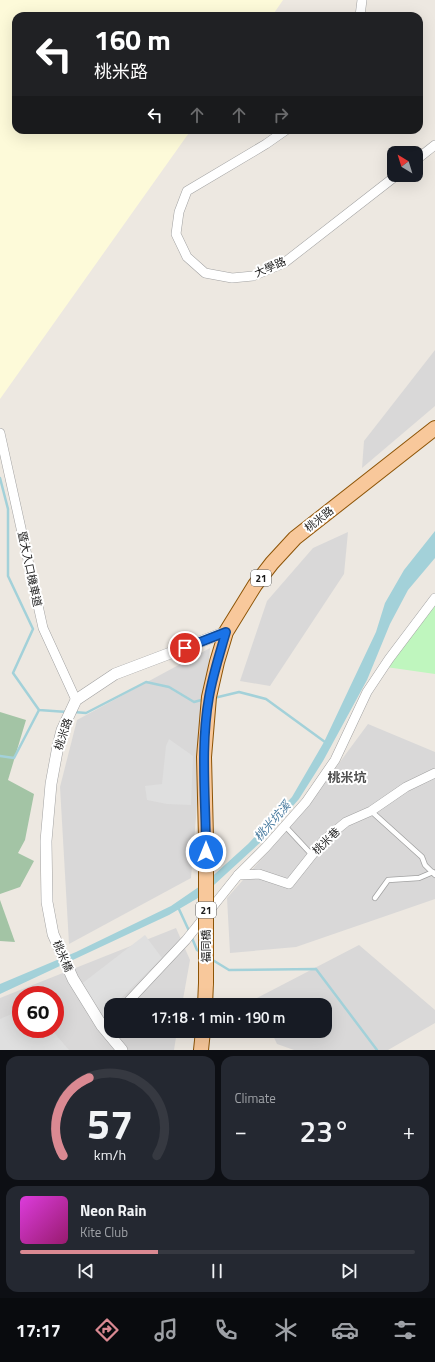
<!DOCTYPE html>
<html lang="en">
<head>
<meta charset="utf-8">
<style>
  body { margin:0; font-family:"Titillium Web","Noto Sans TC",sans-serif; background:#242831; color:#f1f3f6; height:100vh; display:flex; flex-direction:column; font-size:15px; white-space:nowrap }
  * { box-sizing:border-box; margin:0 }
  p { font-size:13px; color:#9ea1a6 }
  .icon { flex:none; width:22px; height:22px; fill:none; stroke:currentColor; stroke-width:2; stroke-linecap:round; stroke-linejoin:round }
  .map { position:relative; height:1050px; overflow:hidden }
  .details { display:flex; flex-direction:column; gap:6px; padding:6px; background:#0d0f14; flex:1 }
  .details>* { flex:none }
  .hud { position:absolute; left:12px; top:12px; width:411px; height:122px; border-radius:12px; box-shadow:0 4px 16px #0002; background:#202124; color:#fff; overflow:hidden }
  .needle { width:26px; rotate:322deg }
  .controls { position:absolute; left:387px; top:146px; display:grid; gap:8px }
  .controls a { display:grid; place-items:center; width:36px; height:36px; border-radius:8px; background:#171b24; box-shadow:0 4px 16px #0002; font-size:20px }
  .speed { position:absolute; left:12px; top:986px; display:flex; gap:8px; font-size:20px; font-weight:700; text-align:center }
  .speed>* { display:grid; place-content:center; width:52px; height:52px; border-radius:50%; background:#171b24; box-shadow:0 4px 16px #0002; line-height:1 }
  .speed .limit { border:6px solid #d22; background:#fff; color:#111 }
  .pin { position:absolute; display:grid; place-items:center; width:34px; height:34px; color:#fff; margin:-17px; border:2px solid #fff; border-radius:50%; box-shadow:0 1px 4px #0007 }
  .me { position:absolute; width:44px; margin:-22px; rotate:0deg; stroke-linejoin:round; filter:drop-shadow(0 0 3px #0008) }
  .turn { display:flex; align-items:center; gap:14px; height:84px; padding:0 16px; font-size:18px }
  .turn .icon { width:52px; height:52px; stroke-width:2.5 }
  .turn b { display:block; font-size:28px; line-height:34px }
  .lanes { display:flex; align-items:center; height:38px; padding:0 16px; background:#0003; justify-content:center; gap:20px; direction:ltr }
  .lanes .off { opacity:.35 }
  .big { font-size:30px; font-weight:600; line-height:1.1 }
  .details .tile { flex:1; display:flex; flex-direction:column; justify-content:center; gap:6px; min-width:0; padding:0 14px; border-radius:12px; background:#242831 }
  .details .dial { align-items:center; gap:0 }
  .dial svg { height:104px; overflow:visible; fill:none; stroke:#363941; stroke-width:7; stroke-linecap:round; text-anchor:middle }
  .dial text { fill:#f1f3f6; stroke:none }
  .song { display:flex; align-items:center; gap:12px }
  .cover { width:48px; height:48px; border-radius:6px; background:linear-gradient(135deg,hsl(300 70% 55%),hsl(320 70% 35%)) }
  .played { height:4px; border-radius:2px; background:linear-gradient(90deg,#da8992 35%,#363941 35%) }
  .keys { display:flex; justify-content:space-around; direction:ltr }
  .heat { display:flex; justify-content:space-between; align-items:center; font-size:22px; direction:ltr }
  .details .tiles { flex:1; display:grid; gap:6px; grid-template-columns:1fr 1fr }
  .tile:last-child { grid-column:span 2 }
  .trip { position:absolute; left:104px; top:998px; width:228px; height:40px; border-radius:12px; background:#171b24; box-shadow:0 4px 16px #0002; font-weight:600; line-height:40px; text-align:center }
  .menu { display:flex; height:64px; justify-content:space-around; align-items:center; background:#090b0e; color:#9ea1a6 }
  .menu .icon { width:28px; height:28px }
  .menu .current { color:#da8992 }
  .menu b { font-size:18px; color:#f1f3f6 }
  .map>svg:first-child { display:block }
  .residential { fill:#d9d8d8; fill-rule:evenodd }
  .education { fill:#fdfad9 }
  .cemetery { fill:#a3c4a5 }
  .park { fill:#bff6be }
  .parking { fill:#dfdfdf }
  .water { fill:#a3d1d9 }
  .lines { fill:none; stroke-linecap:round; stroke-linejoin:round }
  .stream { stroke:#a3d1d9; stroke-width:2.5 }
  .service-casing { stroke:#a2a2a2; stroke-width:6 }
  .minor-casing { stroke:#a2a2a2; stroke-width:10 }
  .tertiary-casing { stroke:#a2a2a2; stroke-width:12 }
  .primary-casing { stroke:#8d5406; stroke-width:16 }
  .service { stroke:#fff; stroke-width:4.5 }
  .minor { stroke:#fff; stroke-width:9 }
  .tertiary { stroke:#fff; stroke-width:11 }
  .primary { stroke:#f8c89b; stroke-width:14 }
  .primary-bridge-casing { stroke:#8d5406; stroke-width:16; stroke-linecap:butt }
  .primary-bridge { stroke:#f8c89b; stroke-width:14 }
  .route-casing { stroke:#114b97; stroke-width:10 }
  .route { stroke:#1a73e8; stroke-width:7 }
  .labels { text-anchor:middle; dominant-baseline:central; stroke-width:4; stroke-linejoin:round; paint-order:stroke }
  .shield { fill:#fff; stroke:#5f5f5f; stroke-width:1 }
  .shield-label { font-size:10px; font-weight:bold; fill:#1b1b1b }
  .street-label { font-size:11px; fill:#1b1b1b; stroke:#fff }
  .water-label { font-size:12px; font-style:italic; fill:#497b9f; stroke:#fff }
  .quarter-label { font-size:13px; font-weight:bold; fill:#4e4e4e; stroke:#fff }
</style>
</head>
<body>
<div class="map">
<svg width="435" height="1050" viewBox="0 0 435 1050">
  <rect width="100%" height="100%" fill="#ede8e1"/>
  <g class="residential">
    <polygon points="435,350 435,406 362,468 364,441"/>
    <polygon points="348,532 344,574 270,686 240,681 267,601 313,548"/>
    <polygon points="210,648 191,878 69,944 60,787 77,720"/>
    <polygon points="368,724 435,752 435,899 296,947 230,953 227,898 303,812"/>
    <path d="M176,928L190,960L182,1005H111V1031H177L174,1050H0V998ZM21,995H55V1029H21Z"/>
    <polygon points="359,945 435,1010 435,1023 388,1050 294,1050 277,1044 271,1031 325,1031 325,1005 258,1005 255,999"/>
  </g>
  <polygon class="education" points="0,0 283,0 272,16 16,16 16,130 191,130 0,399"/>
  <g class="cemetery">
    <polygon points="0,712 26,720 8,780 34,794 25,840 18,853 34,861 20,887 0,894"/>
    <polygon points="0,900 15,942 0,941"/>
  </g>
  <polygon class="park" points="435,604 435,674 386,667"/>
  <g class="parking">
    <polygon points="169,739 193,756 191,805 167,804 147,800 145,786 162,784 166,746"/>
    <polygon points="145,935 162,958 114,1005 111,1005 111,1008 101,1018 80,985"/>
    <polygon points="21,1010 21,1029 51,1029 69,1050 0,1050 0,1019"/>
  </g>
  <polygon class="water" points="435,531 435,558 408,590 390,624 367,680 323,761 299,799 263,840 203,895 169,915 0,994 0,984 76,952 171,906 206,882 248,844 292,797 324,742 349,689 376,632 385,603 404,570"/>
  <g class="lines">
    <g class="stream">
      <polyline points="0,478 8,509 8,576 33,629 13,673 39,710 67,712"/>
      <polyline points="214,698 239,692 266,699 325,742"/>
      <polyline points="74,712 86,713 146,682 169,687 194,702 205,699"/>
      <polyline points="0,756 14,758 39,710"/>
      <polyline points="178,907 190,933"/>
      <polyline points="192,938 197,950 202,953"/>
      <polyline points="211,959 229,970 316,969 377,1050"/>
    </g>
    <g class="service-casing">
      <g id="service">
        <polyline points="371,811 422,857 425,865 435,875"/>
        <polyline points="285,826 312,855"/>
        <polyline points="375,898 388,880 419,878 433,872"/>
      </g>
    </g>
    <g class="minor-casing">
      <g id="minor">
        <polyline points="360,16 362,0"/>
        <polyline points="286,130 266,144 187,191 179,212 176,234 187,257 205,273 232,278 253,276 284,263 397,175"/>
        <polyline points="416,160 435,145"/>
        <polyline points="0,433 43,628 76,700"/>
        <polyline points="238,875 259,874 289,884 324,840 346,822 371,811 406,787 435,773"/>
        <polyline points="125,1005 186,940 238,875 266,847 306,802 335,760 367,692 389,659 435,598"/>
        <polyline points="102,1026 111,1018"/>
      </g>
    </g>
    <g class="tertiary-casing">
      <polyline id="tertiary" points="122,1050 102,1026 73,979 53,934 47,902 46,841 51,784 58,746 62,730 76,700 115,674 226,632"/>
    </g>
    <g class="primary-casing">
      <g id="primary">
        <polyline points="206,838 204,757 209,697 217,662 226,632 255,585 272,563 295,538 435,428"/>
        <polyline points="205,1005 206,983"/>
        <polyline points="201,1050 203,1031"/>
      </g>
    </g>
    <use href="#service" class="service"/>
    <use href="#minor" class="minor"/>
    <use href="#tertiary" class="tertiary"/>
    <use href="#primary" class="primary"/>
    <g class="primary-bridge-casing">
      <polyline id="primary-bridge" points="206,838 206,983"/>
    </g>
    <use href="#primary-bridge" class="primary-bridge"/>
  </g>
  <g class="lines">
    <g class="route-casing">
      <path id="route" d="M185,648L226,632C220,653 213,674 209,697C200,748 206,801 206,852"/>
    </g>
    <use href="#route" class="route"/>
  </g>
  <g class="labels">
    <g class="shield">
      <rect x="251" y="570" width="20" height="16" rx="3"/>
      <rect x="196" y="902" width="20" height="16" rx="3"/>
    </g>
    <g class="shield-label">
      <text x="261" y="578">21</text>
      <text x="206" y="910">21</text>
    </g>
    <g class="street-label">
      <text transform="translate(270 267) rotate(-24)">大學路</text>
      <text transform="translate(319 519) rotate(-38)">桃米路</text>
      <text transform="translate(30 569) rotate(78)">暨大入口機車道</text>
      <text transform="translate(63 734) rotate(-71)">桃米路</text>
      <text transform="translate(326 841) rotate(-44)">桃米巷</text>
      <text transform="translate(206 946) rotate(-90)">福同橋</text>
      <text transform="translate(63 956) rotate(66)">桃米橋</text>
    </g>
    <g class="water-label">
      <text transform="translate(272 821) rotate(-49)">桃米坑溪</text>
    </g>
    <g class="quarter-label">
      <text x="347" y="777">桃米坑</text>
    </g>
  </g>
</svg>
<div class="controls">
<a><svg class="needle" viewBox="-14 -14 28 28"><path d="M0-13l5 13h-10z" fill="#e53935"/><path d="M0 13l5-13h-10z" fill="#9ea1a6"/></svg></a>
</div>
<div class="speed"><div class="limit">60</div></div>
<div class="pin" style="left:185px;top:648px;background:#d93025"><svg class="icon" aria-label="arrive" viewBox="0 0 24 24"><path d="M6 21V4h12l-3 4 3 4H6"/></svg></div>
<svg class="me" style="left:206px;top:852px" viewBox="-20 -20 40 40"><circle r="17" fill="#1a73e8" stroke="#fff" stroke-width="3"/><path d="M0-11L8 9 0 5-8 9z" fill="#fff"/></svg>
<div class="trip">17:18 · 1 min · 190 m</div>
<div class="hud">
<div class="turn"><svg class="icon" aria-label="left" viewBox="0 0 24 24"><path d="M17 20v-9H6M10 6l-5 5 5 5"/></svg><div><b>160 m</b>桃米路</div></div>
<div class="lanes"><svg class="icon" aria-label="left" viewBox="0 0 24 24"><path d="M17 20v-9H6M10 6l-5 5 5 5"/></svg><svg class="icon off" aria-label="ahead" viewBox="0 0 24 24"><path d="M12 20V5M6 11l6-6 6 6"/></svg><svg class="icon off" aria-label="ahead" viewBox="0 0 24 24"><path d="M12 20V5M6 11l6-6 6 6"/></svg><svg class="icon off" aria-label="right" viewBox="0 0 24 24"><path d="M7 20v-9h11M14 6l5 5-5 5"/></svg></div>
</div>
</div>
<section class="details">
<div class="tiles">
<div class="tile dial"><svg viewBox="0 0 100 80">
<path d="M14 69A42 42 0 1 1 86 69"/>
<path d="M14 69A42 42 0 0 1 34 9" stroke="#da8992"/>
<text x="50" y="56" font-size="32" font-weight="700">57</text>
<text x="50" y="72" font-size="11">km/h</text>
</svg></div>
<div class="tile"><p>Climate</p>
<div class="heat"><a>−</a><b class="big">23°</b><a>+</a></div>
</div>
<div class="tile">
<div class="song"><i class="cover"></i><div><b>Neon Rain</b><p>Kite Club</p></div></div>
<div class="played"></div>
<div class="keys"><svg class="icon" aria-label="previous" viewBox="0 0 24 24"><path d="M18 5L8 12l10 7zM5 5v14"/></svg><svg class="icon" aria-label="pause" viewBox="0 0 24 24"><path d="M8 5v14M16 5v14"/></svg><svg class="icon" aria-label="next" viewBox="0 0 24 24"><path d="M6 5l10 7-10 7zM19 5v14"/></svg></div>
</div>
</div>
</section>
<nav class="menu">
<b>17:17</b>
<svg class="icon current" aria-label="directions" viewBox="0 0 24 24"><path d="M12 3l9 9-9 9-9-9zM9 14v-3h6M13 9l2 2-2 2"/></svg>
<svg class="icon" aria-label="music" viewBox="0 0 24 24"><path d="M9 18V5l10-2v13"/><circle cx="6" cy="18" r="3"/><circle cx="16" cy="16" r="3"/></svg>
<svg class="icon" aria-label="phone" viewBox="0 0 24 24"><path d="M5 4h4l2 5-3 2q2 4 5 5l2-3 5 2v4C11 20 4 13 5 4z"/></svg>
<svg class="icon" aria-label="climate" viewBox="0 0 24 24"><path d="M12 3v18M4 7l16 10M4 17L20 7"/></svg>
<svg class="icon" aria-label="car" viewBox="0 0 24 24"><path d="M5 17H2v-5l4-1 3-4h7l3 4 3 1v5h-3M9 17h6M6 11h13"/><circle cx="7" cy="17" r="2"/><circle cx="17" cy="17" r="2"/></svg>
<svg class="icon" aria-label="filters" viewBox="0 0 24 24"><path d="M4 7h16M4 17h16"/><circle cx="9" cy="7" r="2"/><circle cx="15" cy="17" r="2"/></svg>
</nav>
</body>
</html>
